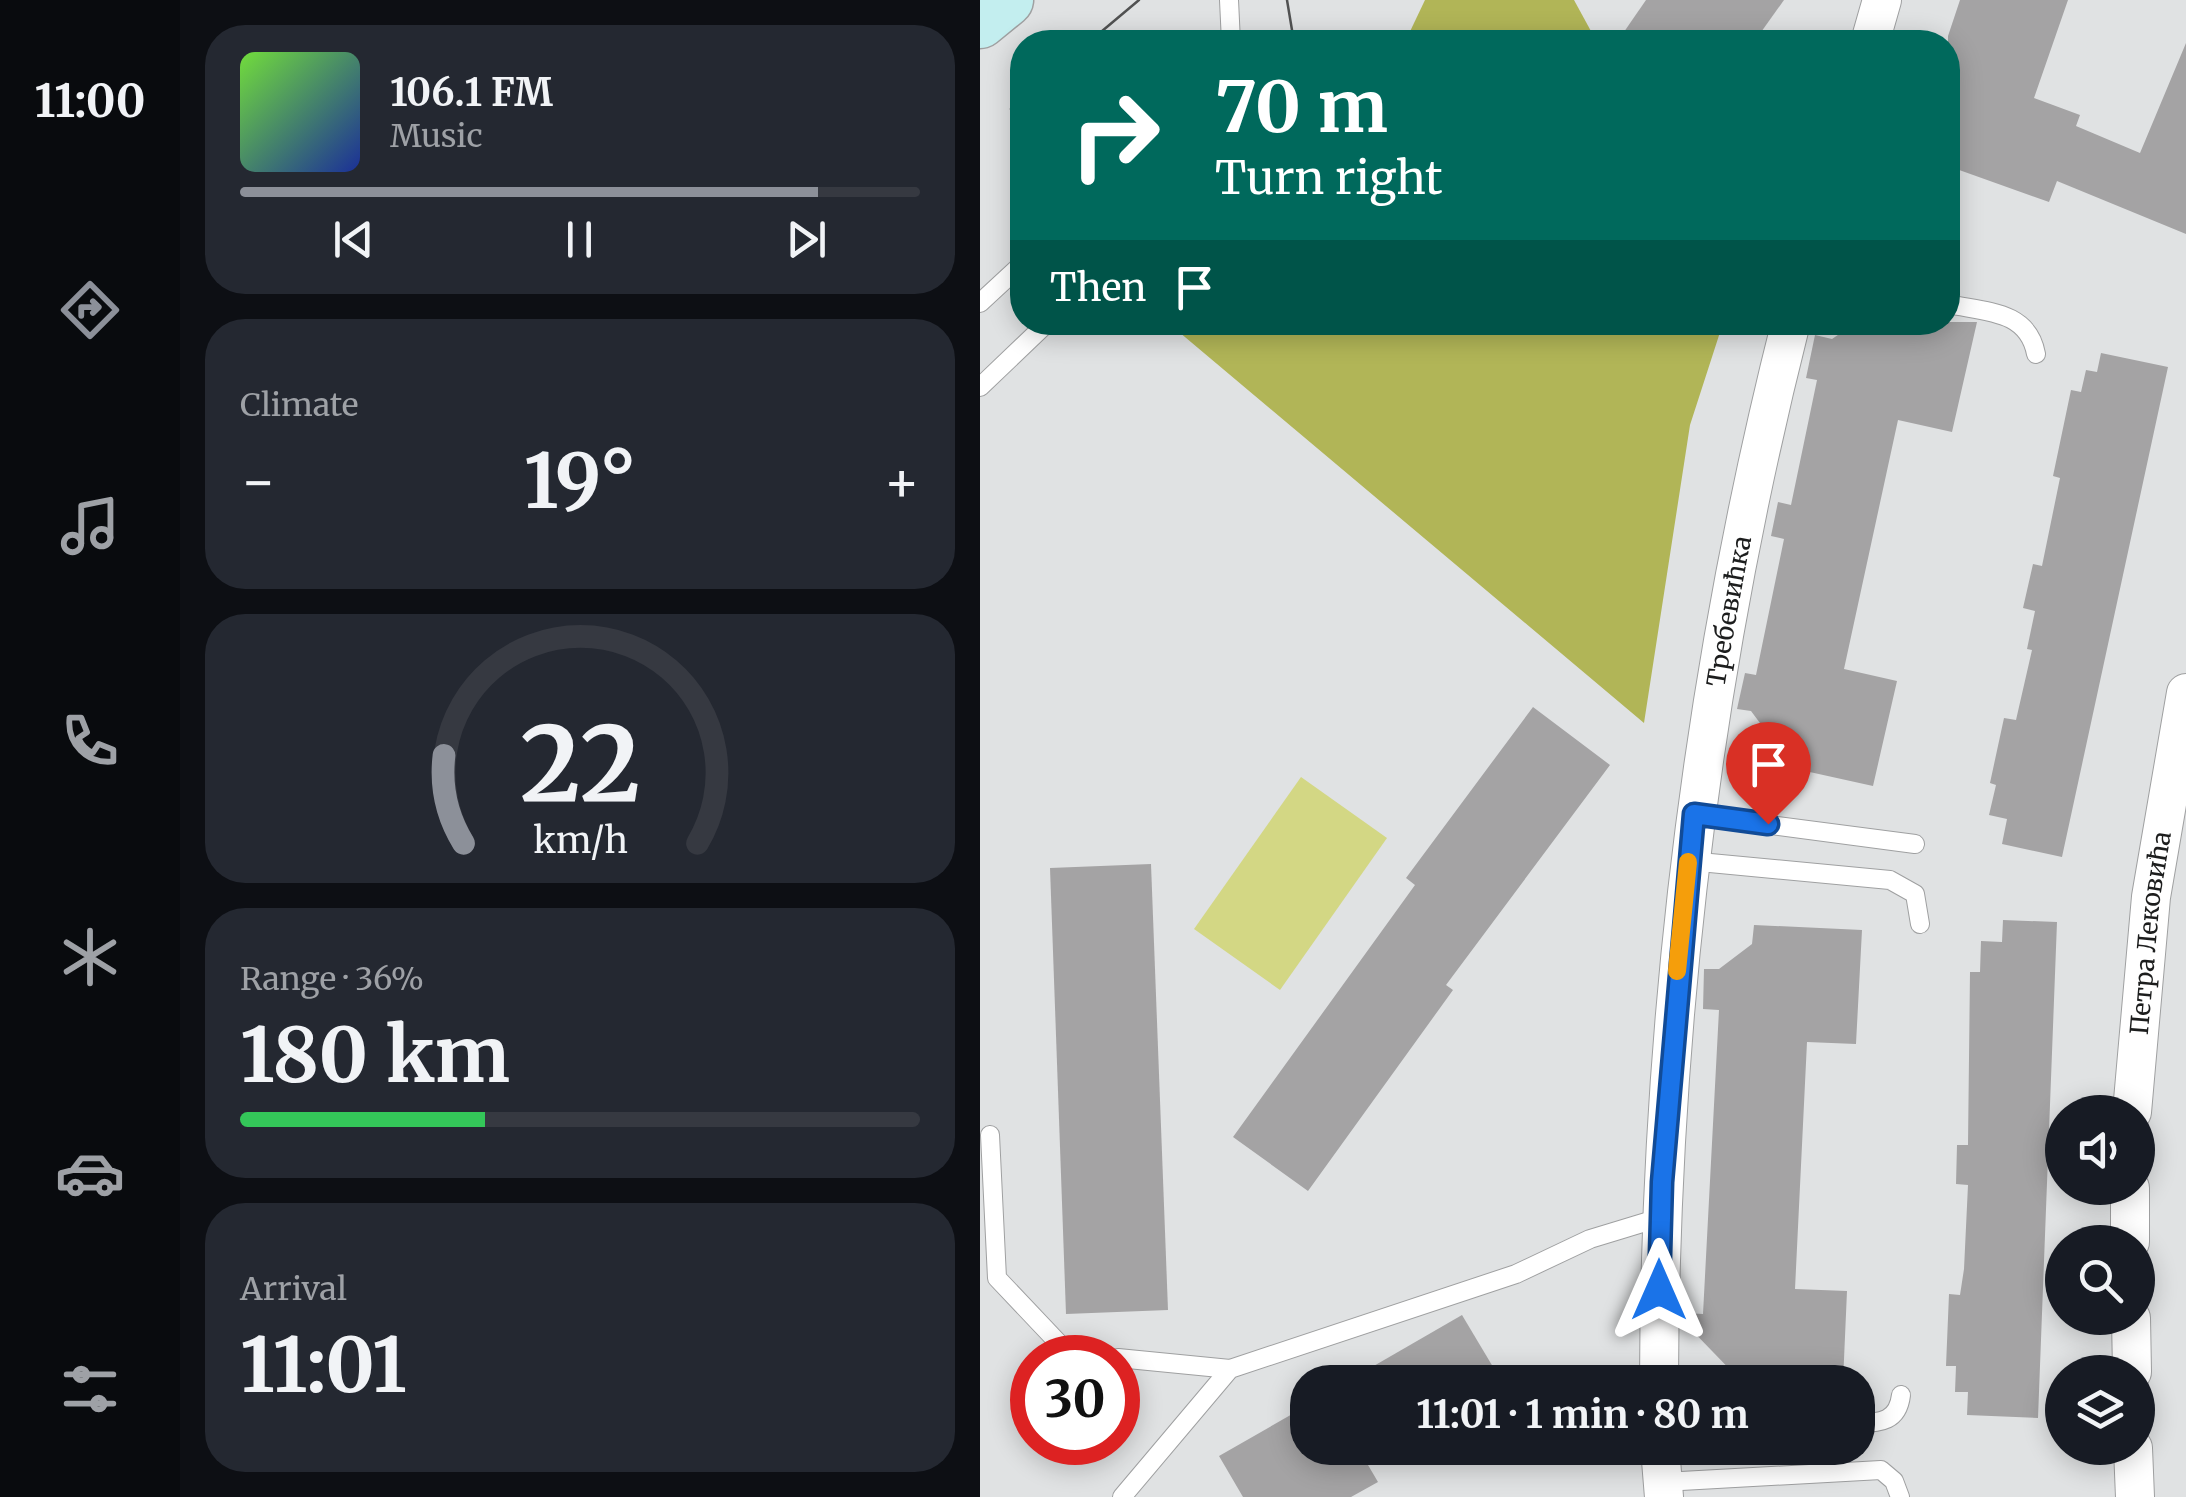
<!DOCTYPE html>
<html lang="en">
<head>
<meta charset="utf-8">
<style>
  body { margin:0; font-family:Merriweather,serif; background:#242831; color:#f1f3f6; height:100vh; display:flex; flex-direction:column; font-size:38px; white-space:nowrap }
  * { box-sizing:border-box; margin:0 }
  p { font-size:32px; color:#9ea1a6 }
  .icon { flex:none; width:55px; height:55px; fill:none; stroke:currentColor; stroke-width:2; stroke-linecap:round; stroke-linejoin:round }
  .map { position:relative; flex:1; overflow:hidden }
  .drawer { display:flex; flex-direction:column; gap:25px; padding:25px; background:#0d0f14; width:800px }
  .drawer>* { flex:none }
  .banner { position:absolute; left:30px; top:30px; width:950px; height:305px; border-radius:40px; box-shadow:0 5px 25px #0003; background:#00695c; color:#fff; overflow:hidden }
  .fabs { position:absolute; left:1065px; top:1095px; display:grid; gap:20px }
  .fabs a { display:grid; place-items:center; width:110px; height:110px; border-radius:50%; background:#171b24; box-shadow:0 5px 25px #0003; font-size:50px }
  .speed { position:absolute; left:30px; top:1335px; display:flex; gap:20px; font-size:50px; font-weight:700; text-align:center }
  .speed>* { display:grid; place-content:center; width:130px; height:130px; border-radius:50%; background:#171b24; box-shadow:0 5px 25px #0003; line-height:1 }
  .speed .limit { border:15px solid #d22; background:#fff; color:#111 }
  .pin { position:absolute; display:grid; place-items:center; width:85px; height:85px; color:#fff; margin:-102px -42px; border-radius:50% 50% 50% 0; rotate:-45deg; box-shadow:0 0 10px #0007 }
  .pin .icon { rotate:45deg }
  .me { position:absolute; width:110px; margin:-55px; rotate:0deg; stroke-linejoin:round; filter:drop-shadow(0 0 8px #0008) }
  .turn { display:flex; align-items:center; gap:35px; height:210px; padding:0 40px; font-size:45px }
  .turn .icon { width:130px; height:130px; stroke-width:2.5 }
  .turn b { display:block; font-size:70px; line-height:85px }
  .then { display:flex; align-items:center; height:95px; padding:0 40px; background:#0003; gap:20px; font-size:38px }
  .big { font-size:75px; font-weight:700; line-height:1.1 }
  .drawer .tile { flex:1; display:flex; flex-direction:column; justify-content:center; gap:15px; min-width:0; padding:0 35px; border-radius:40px; background:#242831 }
  .drawer .dial { align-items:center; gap:0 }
  .dial svg { height:260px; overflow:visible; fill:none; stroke:#363941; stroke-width:7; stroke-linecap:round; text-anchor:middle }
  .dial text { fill:#f1f3f6; stroke:none }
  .song { display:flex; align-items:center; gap:30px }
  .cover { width:120px; height:120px; border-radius:15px; background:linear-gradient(135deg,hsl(100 70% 55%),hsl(230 70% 35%)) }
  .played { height:10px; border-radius:5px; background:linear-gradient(90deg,#8c9099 85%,#363941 85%) }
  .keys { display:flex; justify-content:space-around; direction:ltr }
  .heat { display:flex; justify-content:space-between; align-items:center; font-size:55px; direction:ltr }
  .charge { height:15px; border-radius:8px; background:linear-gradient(90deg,#34c759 36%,#363941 0) }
  .trip { position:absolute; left:310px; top:1365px; width:585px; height:100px; border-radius:40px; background:#171b24; box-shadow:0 5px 25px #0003; font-weight:700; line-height:100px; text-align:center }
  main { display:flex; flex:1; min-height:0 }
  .menu { display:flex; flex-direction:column; width:180px; justify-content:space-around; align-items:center; background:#090b0e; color:#9ea1a6 }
  .menu .icon { width:70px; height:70px }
  .menu .on { color:#8c9099 }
  .menu b { font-size:45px; color:#f1f3f6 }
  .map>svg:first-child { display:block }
  .green { fill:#d3d784 }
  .forest { fill:#b1b557 }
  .building { fill:#a4a3a4 }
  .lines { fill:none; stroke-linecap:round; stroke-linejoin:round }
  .lane-casing { stroke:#9fa0a1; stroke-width:20 }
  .street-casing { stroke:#9fa0a1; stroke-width:40 }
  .secondary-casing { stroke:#9fa0a1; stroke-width:55 }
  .lane { stroke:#fff; stroke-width:18 }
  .street { stroke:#fff; stroke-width:38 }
  .secondary { stroke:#c3eeef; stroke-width:52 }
  .tram { stroke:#515252; stroke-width:2.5 }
  .route-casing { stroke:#114b97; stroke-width:25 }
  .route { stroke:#1a73e8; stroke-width:18 }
  .slow { stroke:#f59e0b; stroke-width:18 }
  .labels { text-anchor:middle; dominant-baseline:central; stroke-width:8; stroke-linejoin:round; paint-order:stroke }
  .street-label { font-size:25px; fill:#1c1d1d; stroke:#fff }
</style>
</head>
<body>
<main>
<nav class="menu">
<b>11:00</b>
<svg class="icon on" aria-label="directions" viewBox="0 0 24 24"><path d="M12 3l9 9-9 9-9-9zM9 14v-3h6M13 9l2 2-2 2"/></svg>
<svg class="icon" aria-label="music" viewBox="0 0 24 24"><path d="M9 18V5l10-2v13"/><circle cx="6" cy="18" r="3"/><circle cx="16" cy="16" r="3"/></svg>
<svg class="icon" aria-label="phone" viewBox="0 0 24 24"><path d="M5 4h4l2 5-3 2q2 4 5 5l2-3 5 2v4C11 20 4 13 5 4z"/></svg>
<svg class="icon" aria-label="climate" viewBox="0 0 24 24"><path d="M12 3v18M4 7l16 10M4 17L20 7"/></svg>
<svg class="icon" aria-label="car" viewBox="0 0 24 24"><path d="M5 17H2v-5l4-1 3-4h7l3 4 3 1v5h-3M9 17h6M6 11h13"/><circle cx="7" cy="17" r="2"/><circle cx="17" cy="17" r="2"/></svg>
<svg class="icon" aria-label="filters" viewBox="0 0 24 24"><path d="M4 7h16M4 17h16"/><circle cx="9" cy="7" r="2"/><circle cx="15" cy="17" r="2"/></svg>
</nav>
<section class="drawer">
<div class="tile">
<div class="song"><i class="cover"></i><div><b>106.1 FM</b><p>Music</p></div></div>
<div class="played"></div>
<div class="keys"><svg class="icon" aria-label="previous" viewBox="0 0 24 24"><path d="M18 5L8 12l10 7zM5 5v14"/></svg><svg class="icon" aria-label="pause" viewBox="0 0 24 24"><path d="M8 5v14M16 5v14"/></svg><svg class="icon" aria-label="next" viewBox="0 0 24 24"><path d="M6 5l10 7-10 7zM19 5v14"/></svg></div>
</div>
<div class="tile"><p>Climate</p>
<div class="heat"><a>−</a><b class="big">19°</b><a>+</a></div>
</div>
<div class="tile dial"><svg viewBox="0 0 100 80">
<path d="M14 69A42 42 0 1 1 86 69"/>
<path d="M14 69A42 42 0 0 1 8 42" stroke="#8c9099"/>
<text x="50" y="56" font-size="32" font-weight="700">22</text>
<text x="50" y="72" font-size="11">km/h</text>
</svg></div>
<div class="tile"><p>Range · 36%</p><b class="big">180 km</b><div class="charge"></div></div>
<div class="tile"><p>Arrival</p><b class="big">11:01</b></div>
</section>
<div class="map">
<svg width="1206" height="1497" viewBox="0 0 1206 1497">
  <rect width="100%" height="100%" fill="#e0e2e3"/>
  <polygon class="green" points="321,777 407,838 300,990 214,929"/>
  <g class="forest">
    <polygon points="445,0 594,0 612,33 606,42 425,42"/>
    <polygon points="206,323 743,323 710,425 664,723 199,332"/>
  </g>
  <g class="building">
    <polygon points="666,0 804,0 774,42 637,42"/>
    <polygon points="980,0 1088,0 1054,98 1100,115 1096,126 1160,153 1206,43 1206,234 1077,181 1069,202 968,166 968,36"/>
    <polygon points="877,322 997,322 972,432 918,420 864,669 917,681 893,786 798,765 801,751 771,711 757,709 765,673 776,675 804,539 791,536 798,502 811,505 837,380 826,378 835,335 852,339"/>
    <polygon points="1121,353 1188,367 1082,857 1022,844 1027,819 1009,815 1016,785 1010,783 1024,718 1036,720 1052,650 1047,649 1055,611 1043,608 1053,564 1062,566 1080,478 1073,476 1091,390 1101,392 1106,370 1117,372"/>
    <polygon points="553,707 630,765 466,985 473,990 328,1191 253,1137 435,885 426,878"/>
    <polygon points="171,864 188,1310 86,1314 70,868"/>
    <polygon points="1023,920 1077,922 1058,1418 987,1415 988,1392 975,1392 976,1366 966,1366 969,1294 980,1295 984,1269 988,1185 976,1184 977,1145 988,1145 990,972 1000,972 1001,941 1022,942"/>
    <polygon points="774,925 882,930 876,1044 827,1042 815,1289 867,1291 863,1382 762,1382 703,1321 703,1313 723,1314 739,1010 723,1009 724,969 739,969 772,944"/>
    <polygon points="482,1315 522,1382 366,1382"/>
    <polygon points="328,1405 328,1448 378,1448 398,1482 371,1497 263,1497 239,1456"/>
  </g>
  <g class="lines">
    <g class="lane-casing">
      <g id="lane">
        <polyline points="249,0 251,42"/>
        <polyline points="0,303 42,264"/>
        <path d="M968,304C1005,312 1048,310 1056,354"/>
        <polyline points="0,387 68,322"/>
        <polyline points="714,815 935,844"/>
        <polyline points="709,861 910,880 935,894 940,924"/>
        <polyline points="10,1135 17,1278 88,1353 130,1358"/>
        <polyline points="138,1358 250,1369"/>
        <path d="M878,1423C901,1423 918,1421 921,1395"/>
        <polyline points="683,1482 901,1470 914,1481 920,1497"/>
        <polyline points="142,1497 250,1369 536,1274 610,1239 679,1218"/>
      </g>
    </g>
    <g class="street-casing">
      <g id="street">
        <polyline points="890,42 902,0"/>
        <path id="s1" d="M1152,1112L1171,897L1206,693"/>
        <polyline points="1150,1242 1150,1188"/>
        <polyline points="1151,1318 1152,1372"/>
        <path id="s2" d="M679,1382C680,1025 723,669 811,322"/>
        <polyline points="680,1448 684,1497"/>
        <polyline points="1153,1448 1155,1497"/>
      </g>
    </g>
    <g class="secondary-casing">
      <polyline id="secondary" points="0,22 27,0"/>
    </g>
    <use href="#lane" class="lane"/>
    <use href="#street" class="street"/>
    <use href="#secondary" class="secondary"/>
    <g class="tram">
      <polyline points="307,0 314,42"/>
      <polyline points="109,42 159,0"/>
      <polyline points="31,109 42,99"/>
    </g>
  </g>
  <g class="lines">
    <g class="route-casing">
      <polyline id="route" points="679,1290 682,1182 714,814 788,824"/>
    </g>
    <use href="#route" class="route"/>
    <polyline class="slow" points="697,971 708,862"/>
  </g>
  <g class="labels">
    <g class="street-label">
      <text stroke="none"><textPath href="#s2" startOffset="775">Требевићка</textPath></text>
      <text stroke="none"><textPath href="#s1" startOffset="180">Петра Лековића</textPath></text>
    </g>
  </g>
</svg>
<div class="fabs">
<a><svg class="icon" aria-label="sound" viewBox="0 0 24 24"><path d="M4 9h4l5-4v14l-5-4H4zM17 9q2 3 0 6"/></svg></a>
<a><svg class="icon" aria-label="search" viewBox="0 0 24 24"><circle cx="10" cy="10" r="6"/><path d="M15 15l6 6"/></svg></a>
<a><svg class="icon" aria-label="layers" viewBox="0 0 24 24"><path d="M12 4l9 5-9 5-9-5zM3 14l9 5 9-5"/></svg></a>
</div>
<div class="speed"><div class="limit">30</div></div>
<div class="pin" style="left:788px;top:824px;background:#d93025"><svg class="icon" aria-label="arrive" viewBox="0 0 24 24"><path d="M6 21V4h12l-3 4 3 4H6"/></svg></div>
<svg class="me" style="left:679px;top:1290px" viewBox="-20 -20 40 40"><path d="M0-17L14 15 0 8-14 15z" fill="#1a73e8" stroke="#fff" stroke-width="4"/></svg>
<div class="trip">11:01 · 1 min · 80 m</div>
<div class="banner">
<div class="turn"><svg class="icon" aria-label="right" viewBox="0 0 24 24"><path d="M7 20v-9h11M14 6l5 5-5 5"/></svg><div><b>70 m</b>Turn right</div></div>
<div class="then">Then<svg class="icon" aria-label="arrive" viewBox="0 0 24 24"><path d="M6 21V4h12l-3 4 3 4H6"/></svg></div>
</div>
</div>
</main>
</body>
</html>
